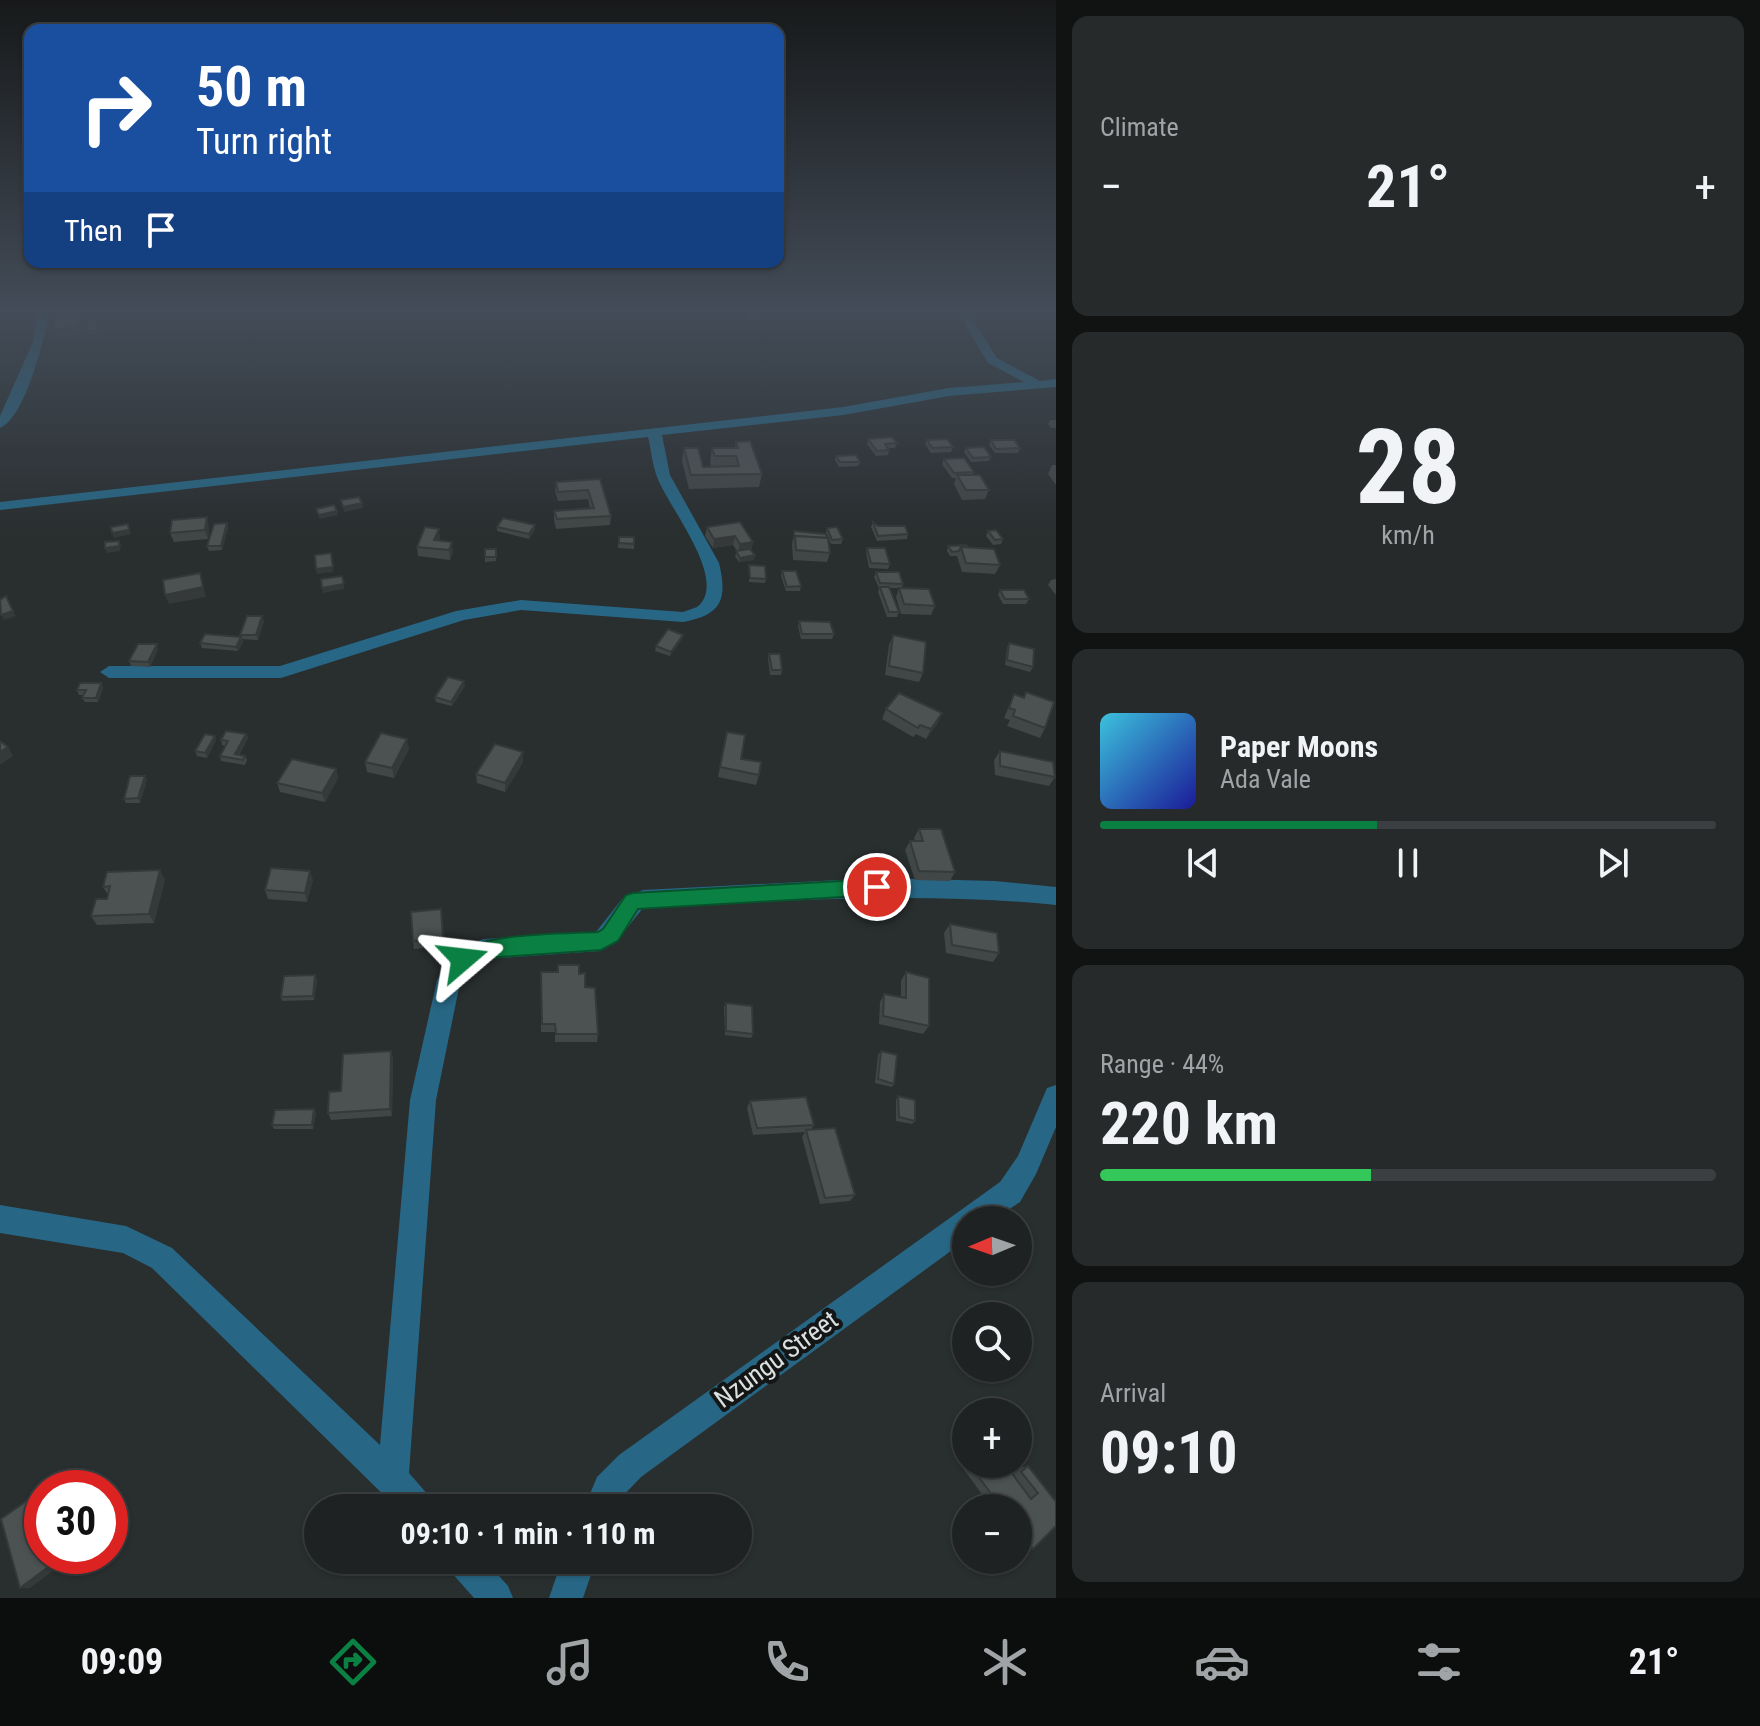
<!DOCTYPE html>
<html lang="en">
<head>
<meta charset="utf-8">
<style>
  body { margin:0; font-family:"Roboto Condensed",sans-serif; background:#272a2b; color:#f1f3f6; height:100vh; display:flex; flex-direction:column; font-size:30px; white-space:nowrap }
  * { box-sizing:border-box; margin:0 }
  p { font-size:26px; color:#a1a4a6 }
  .icon { flex:none; width:44px; height:44px; fill:none; stroke:currentColor; stroke-width:2; stroke-linecap:round; stroke-linejoin:round }
  .map { position:relative; flex:1; overflow:hidden }
  .sheet { display:flex; flex-direction:column; gap:16px; padding:16px; background:#111313; width:704px }
  .sheet>* { flex:none }
  .top-card { position:absolute; left:24px; top:24px; width:760px; height:244px; border-radius:16px; box-shadow:0 2px 6px #0004,0 0 0 2px #3c3f41; background:#1a4fa0; color:#fff; overflow:hidden }
  .needle { width:52px; rotate:268deg }
  .buttons { position:absolute; left:952px; top:1206px; display:grid; gap:16px }
  .buttons a { display:grid; place-items:center; width:80px; height:80px; border-radius:50%; background:#1f2223; box-shadow:0 2px 6px #0004,0 0 0 2px #3c3f41; font-size:40px }
  .speed { position:absolute; left:24px; top:1470px; display:flex; gap:16px; font-size:40px; font-weight:700; text-align:center }
  .speed>* { display:grid; place-content:center; width:104px; height:104px; border-radius:50%; background:#1f2223; box-shadow:0 2px 6px #0004,0 0 0 2px #3c3f41; line-height:1 }
  .speed .limit { border:12px solid #d22; background:#fff; color:#111 }
  .pin { position:absolute; display:grid; place-items:center; width:68px; height:68px; color:#fff; margin:-34px; border:4px solid #fff; border-radius:50%; box-shadow:0 2px 8px #0007 }
  .me { position:absolute; width:88px; margin:-44px; rotate:73deg; stroke-linejoin:round; filter:drop-shadow(0 0 6px #0008) }
  .turn { display:flex; align-items:center; gap:28px; height:168px; padding:0 40px; font-size:36px }
  .turn .icon { width:104px; height:104px; stroke-width:2.5 }
  .turn b { display:block; font-size:56px; line-height:68px }
  .then { display:flex; align-items:center; height:76px; padding:0 40px; background:#0003; gap:16px; font-size:30px }
  .big { font-size:60px; font-weight:700; line-height:1.1 }
  .sheet .tile { flex:1; display:flex; flex-direction:column; justify-content:center; gap:12px; min-width:0; padding:0 28px; border-radius:16px; background:#272a2b }
  .sheet .dial { align-items:center; gap:0 }
  .dial b { font-size:104px; line-height:1 }
  .song { display:flex; align-items:center; gap:24px }
  .cover { width:96px; height:96px; border-radius:12px; background:linear-gradient(135deg,hsl(190 70% 55%),hsl(240 70% 35%)) }
  .played { height:8px; border-radius:4px; background:linear-gradient(90deg,#0b8043 45%,#3c3f41 45%) }
  .keys { display:flex; justify-content:space-around; direction:ltr }
  .heat { display:flex; justify-content:space-between; align-items:center; font-size:44px; direction:ltr }
  .charge { height:12px; border-radius:6px; background:linear-gradient(90deg,#34c759 44%,#3c3f41 0) }
  .trip { position:absolute; left:304px; top:1494px; width:448px; height:80px; border-radius:40px; background:#1f2223; box-shadow:0 2px 6px #0004,0 0 0 2px #3c3f41; font-weight:700; line-height:80px; text-align:center }
  .tab-bar { display:flex; height:128px; justify-content:space-around; align-items:center; background:#0c0e0e; color:#a1a4a6 }
  .tab-bar .icon { width:56px; height:56px }
  .tab-bar .current { color:#0b8043 }
  .tab-bar b { font-size:36px; color:#f1f3f6 }
  main { display:flex; flex:1; min-height:0 }
  .map>svg:first-child { display:block }
  .lines { fill:none; stroke-linecap:round; stroke-linejoin:round }
  .street { fill:#276785; fill-rule:evenodd }
  .wall { fill:#414646 }
  .shaded-wall { fill:#353939 }
  .building { fill:#4c5151; stroke:#353939; stroke-width:2 }
  .route { fill:#0b8043; stroke:#07532c; stroke-width:2 }
  .labels { text-anchor:middle; dominant-baseline:central; stroke-width:8; stroke-linejoin:round; paint-order:stroke }
  .near-street-label { font-size:26px; fill:#dde0e0; stroke:#141616 }
</style>
</head>
<body>
<main>
<div class="map">
<svg width="1056" height="1598" viewBox="0 0 1056 1598">
  <rect width="100%" height="100%" fill="#292e2f"/>
  <g class="lines">
    <g class="street">
      <path d="M37,312H49C45,338 25,418 0,428V416L33,342Z"/>
      <path d="M958,312H968L997,358L1040,381L1056,379V387L949,396L843,415L662,435L670,475L719,563C728,600 721,615 683,622L521,610L464,620L281,678H109L100,672L109,666H280L456,611L521,600L683,612L697,607C731,580 665,504 656,474C652,462 651,449 648,437L0,510V502L843,407L949,388L1024,382L988,363Z"/>
      <path d="M877,878L995,881L1056,887V905C918,891 781,901 643,908L615,943L601,951L486,959L471,966L460,983L436,1100L409,1473L430,1497L435,1508H397L152,1268L123,1253L0,1233V1205L126,1226L172,1248L380,1445L410,1100L437,980L455,952L483,939L596,932L622,899L643,890Z"/>
      <polygon points="1056,1085 1056,1127 1036,1174 1020,1202 993,1220 966,1220 966,1240 641,1477 620,1499 616,1508 584,1508 597,1477 619,1455 1000,1182 1018,1156 1047,1088"/>
      <polygon points="446,1560 485,1560 508,1586 513,1598 474,1598 451,1572"/>
      <polygon points="562,1560 596,1560 583,1598 549,1598"/>
    </g>
  </g>
  <g class="wall">
    <polygon points="748,312 756,312 755,320 748,320"/>
    <polygon points="1050,420 1056,420 1056,428 1051,428 1048,424"/>
    <polygon points="868,439 897,443 895,448 888,448 889,450 888,455 876,456 867,444"/>
    <polygon points="927,440 953,447 951,452 931,453 925,444"/>
    <polygon points="991,440 1020,448 1018,453 995,453 989,445"/>
    <polygon points="736,442 762,474 759,487 689,489 682,461 684,448 703,467 711,467 710,462 712,448 735,448"/>
    <polygon points="966,448 991,457 989,461 971,462 964,452"/>
    <polygon points="836,456 860,462 858,466 839,467 835,460"/>
    <polygon points="944,459 974,472 973,475 989,490 985,499 962,500 954,484 956,478 952,478 942,464"/>
    <polygon points="1052,465 1056,465 1056,485 1048,474"/>
    <polygon points="600,479 611,516 610,525 556,529 554,520 554,511 590,508 588,499 558,501 555,491 556,482"/>
    <polygon points="873,522 878,526 908,534 907,539 877,541 871,527"/>
    <polygon points="227,523 228,528 222,550 209,551 207,546"/>
    <polygon points="535,525 535,530 529,539 497,531 497,527"/>
    <polygon points="209,527 208,539 174,542 170,533"/>
    <polygon points="707,527 753,542 751,551 755,555 754,560 739,562 735,556 737,551 733,545 713,548 705,536"/>
    <polygon points="827,528 843,539 841,544 831,544 826,532"/>
    <polygon points="439,529 439,541 453,552 450,560 418,556 417,547"/>
    <polygon points="794,531 827,538 830,553 827,562 793,560 792,545"/>
    <polygon points="988,531 1003,539 1001,544 993,545 986,536"/>
    <polygon points="619,537 634,544 634,549 618,548"/>
    <polygon points="948,546 968,548 1000,565 995,574 962,572 957,556 950,556 947,551"/>
    <polygon points="867,548 890,564 888,569 869,568 866,552"/>
    <polygon points="485,549 496,549 496,561 485,562"/>
    <polygon points="749,565 766,579 765,583 749,582"/>
    <polygon points="782,571 801,586 800,591 786,591 781,576"/>
    <polygon points="876,572 903,584 902,588 935,606 931,615 901,614 896,597 899,588 890,588 899,612 897,617 887,617 878,592 879,588 874,577"/>
    <polygon points="1056,579 1056,595 1048,585 1051,580"/>
    <polygon points="1000,590 1029,599 1026,604 1003,604 998,595"/>
    <polygon points="264,621 258,640 242,639 243,642 238,651 202,648 200,643 241,637 240,635"/>
    <polygon points="799,621 834,634 832,639 801,639 798,626"/>
    <polygon points="683,635 682,639 670,656 655,651 656,646"/>
    <polygon points="893,635 923,673 919,682 885,675 889,645"/>
    <polygon points="1009,643 1033,667 1030,672 1005,665 1007,648"/>
    <polygon points="158,649 150,667 131,666 129,661"/>
    <polygon points="769,654 782,670 781,675 770,675 768,659"/>
    <polygon points="101,683 103,688 98,702 85,702 82,698 83,695 79,695 77,690"/>
    <polygon points="465,686 452,706 436,702 435,697"/>
    <polygon points="1026,692 1045,728 1040,738 1007,726 1010,720 1004,718 1014,694 1023,698"/>
    <polygon points="886,709 938,723 926,739 916,734 913,737 882,719"/>
    <polygon points="727,732 741,759 759,775 756,785 718,777"/>
    <polygon points="246,734 248,738 239,755 245,756 247,760 245,765 221,761 220,756 226,746 222,745 221,740"/>
    <polygon points="216,740 207,758 197,756 195,751"/>
    <polygon points="409,749 394,778 367,772 365,762"/>
    <polygon points="1000,751 1055,777 1049,786 995,775 994,760"/>
    <polygon points="523,762 505,792 477,783 476,774"/>
    <polygon points="336,769 338,778 325,802 280,792 277,783"/>
    <polygon points="147,780 140,803 126,803 124,799"/>
    <polygon points="919,829 955,872 950,881 915,880 905,850 910,841 915,841 914,838"/>
    <polygon points="165,879 154,923 97,925 91,916 107,899 108,895 103,887"/>
    <polygon points="313,880 307,902 268,899 265,890"/>
    <polygon points="441,909 445,946 414,949 413,941"/>
    <polygon points="950,924 999,953 993,962 946,953 944,933"/>
    <polygon points="558,965 579,974 585,987 598,1034 597,1042 555,1042 555,1032 541,1032 541,972 558,972"/>
    <polygon points="906,972 929,1026 923,1034 879,1024 880,1002 884,994 901,997 901,981"/>
    <polygon points="315,975 317,980 314,1000 282,1001 281,997"/>
    <polygon points="726,1003 753,1034 751,1038 725,1035 724,1007"/>
    <polygon points="881,1051 894,1084 892,1087 875,1083 878,1055"/>
    <polygon points="393,1058 392,1116 331,1120 328,1113 341,1091"/>
    <polygon points="898,1096 915,1121 912,1124 896,1121 896,1100"/>
    <polygon points="750,1101 814,1125 811,1130 855,1195 850,1201 820,1204 802,1137 805,1132 753,1135 747,1108"/>
    <polygon points="316,1113 313,1129 274,1129 272,1125"/>
    <polygon points="966,1445 966,1464 1005,1464 1013,1474 1019,1468 1028,1466 1056,1502 1033,1549 1023,1550 1018,1543 1018,1508 992,1508 954,1456"/>
  </g>
  <g class="shaded-wall">
    <polygon points="78,317 81,325 80,335 57,338 54,329"/>
    <polygon points="97,320 98,324 98,334 89,335 87,331"/>
    <polygon points="362,503 363,508 344,512 343,507"/>
    <polygon points="337,511 338,515 319,519 319,515"/>
    <polygon points="207,517 209,527 208,539 205,530"/>
    <polygon points="227,523 228,528 222,550 221,546"/>
    <polygon points="128,524 131,534 114,538 112,533"/>
    <polygon points="535,525 535,530 529,539 529,534"/>
    <polygon points="439,529 440,538 435,550 434,540"/>
    <polygon points="735,536 733,545 713,548 714,539"/>
    <polygon points="119,541 121,546 120,551 107,553 105,548"/>
    <polygon points="452,542 453,552 450,560 449,550"/>
    <polygon points="753,542 751,551 738,553 740,544"/>
    <polygon points="755,555 754,560 739,562 740,558"/>
    <polygon points="332,557 333,572 317,574 316,569"/>
    <polygon points="200,573 206,597 169,604 165,595"/>
    <polygon points="344,584 344,589 323,593 322,588"/>
    <polygon points="13,611 16,616 4,620 1,615"/>
    <polygon points="262,616 264,621 258,640 256,635"/>
    <polygon points="683,635 682,639 670,656 671,652"/>
    <polygon points="241,637 243,642 238,651 236,647"/>
    <polygon points="157,644 158,649 150,667 148,662"/>
    <polygon points="464,681 465,686 452,706 451,702"/>
    <polygon points="101,683 103,688 98,702 96,698"/>
    <polygon points="942,713 938,723 926,739 931,729"/>
    <polygon points="246,734 248,738 236,759 235,754"/>
    <polygon points="215,736 216,740 207,758 205,753"/>
    <polygon points="407,739 409,749 394,778 392,768"/>
    <polygon points="8,747 13,756 0,765 0,752"/>
    <polygon points="523,752 523,762 505,792 505,783"/>
    <polygon points="336,769 338,778 325,802 322,793"/>
    <polygon points="145,776 147,780 140,803 138,798"/>
    <polygon points="160,870 165,879 154,923 149,914"/>
    <polygon points="310,871 313,880 307,902 305,893"/>
    <polygon points="315,975 317,980 314,1000 313,996"/>
    <polygon points="391,1051 393,1058 392,1116 390,1109"/>
    <polygon points="314,1109 316,1113 313,1129 312,1125"/>
    <polygon points="56,1480 64,1482 66,1488 58,1488"/>
    <polygon points="63,1556 73,1556 30,1588 20,1588"/>
  </g>
  <g class="building">
    <rect x="748" y="312" width="8" height="4"/>
    <polygon points="78,317 77,327 54,329 55,319"/>
    <polygon points="97,320 96,330 87,331 88,321"/>
    <polygon points="892,437 897,443 885,444 889,450 877,451 868,439"/>
    <polygon points="947,439 953,447 932,448 927,440"/>
    <polygon points="991,440 1014,440 1020,448 996,449"/>
    <polygon points="750,441 762,474 691,475 684,448 698,448 703,467 739,466 736,456 715,456 712,448 738,448 736,442"/>
    <polygon points="984,447 991,457 973,458 966,448"/>
    <polygon points="856,455 860,462 840,462 836,456"/>
    <polygon points="964,458 974,472 954,473 944,459"/>
    <polygon points="957,475 980,475 989,490 966,490"/>
    <polygon points="600,479 611,516 557,519 554,511 594,508 588,490 558,492 556,482"/>
    <polygon points="359,497 362,503 343,507 341,500"/>
    <polygon points="334,505 337,511 319,515 316,509"/>
    <polygon points="207,517 205,530 170,533 172,520"/>
    <polygon points="503,518 535,525 529,534 497,527"/>
    <polygon points="740,522 753,542 740,544 735,536 714,539 707,527"/>
    <polygon points="873,522 878,526 905,526 908,534 878,536"/>
    <polygon points="227,523 221,546 207,546 214,524"/>
    <polygon points="128,524 129,530 112,533 111,527"/>
    <polygon points="425,527 439,529 434,540 452,542 449,550 417,547"/>
    <polygon points="837,527 843,539 832,540 827,528"/>
    <polygon points="996,530 1003,539 995,540 988,531"/>
    <polygon points="794,531 826,534 827,538 795,536 794,539"/>
    <polygon points="795,536 828,538 830,553 796,550"/>
    <polygon points="619,537 634,537 634,544 619,543"/>
    <polygon points="119,541 119,546 105,548 105,542"/>
    <polygon points="966,545 968,548 961,547 959,551 952,552 948,546"/>
    <polygon points="961,547 994,549 1000,565 966,563"/>
    <polygon points="867,548 885,548 890,564 871,563"/>
    <rect x="485" y="549" width="11" height="8"/>
    <polygon points="750,549 755,555 740,558 736,551"/>
    <polygon points="331,553 333,567 316,569 315,555"/>
    <polygon points="749,565 765,566 766,579 750,578"/>
    <polygon points="782,571 796,571 801,586 787,587"/>
    <polygon points="876,572 899,572 903,584 880,583"/>
    <polygon points="200,573 203,587 165,595 163,580"/>
    <polygon points="342,576 344,584 322,588 321,579"/>
    <polygon points="880,587 889,587 899,612 889,612"/>
    <polygon points="899,588 929,589 935,606 904,604"/>
    <polygon points="1000,590 1024,590 1029,599 1005,599"/>
    <polygon points="6,596 13,611 1,615 0,600"/>
    <polygon points="247,616 262,616 256,635 240,635"/>
    <polygon points="799,621 830,622 834,634 802,634"/>
    <polygon points="668,629 683,635 671,652 656,646"/>
    <polygon points="205,634 241,637 236,647 200,643"/>
    <polygon points="893,635 926,642 923,673 889,666"/>
    <polygon points="1009,643 1034,649 1033,667 1007,660"/>
    <polygon points="138,644 157,644 148,662 129,661"/>
    <polygon points="769,654 780,654 782,670 772,670"/>
    <polygon points="448,677 464,681 451,702 435,697"/>
    <polygon points="80,683 101,683 96,698 82,698 86,690 77,690"/>
    <polygon points="1026,692 1054,702 1045,728 1013,716 1015,710 1009,708 1014,694 1024,698"/>
    <polygon points="899,693 942,713 931,729 920,725 918,728 886,709"/>
    <polygon points="226,731 246,734 235,754 245,756 243,760 220,756 228,741 221,740"/>
    <polygon points="727,732 745,735 741,759 761,762 759,775 720,767"/>
    <polygon points="381,733 407,739 392,768 365,762"/>
    <polygon points="205,734 215,736 205,753 195,751"/>
    <polygon points="0,741 8,747 0,752"/>
    <polygon points="495,744 523,752 505,783 476,774"/>
    <polygon points="1000,751 1053,762 1055,777 1000,766"/>
    <polygon points="292,759 336,769 322,793 277,783"/>
    <polygon points="130,776 145,776 138,798 124,799"/>
    <polygon points="919,829 941,829 955,872 919,871 910,841 923,841"/>
    <polygon points="271,868 310,871 305,893 265,890"/>
    <polygon points="160,870 149,914 91,916 96,899 107,899 110,886 103,887 107,872"/>
    <polygon points="441,909 443,937 413,941 411,912"/>
    <polygon points="950,924 997,933 999,953 952,945"/>
    <polygon points="558,965 579,965 579,974 585,973 585,987 595,988 598,1034 556,1034 555,1024 542,1024 541,972 558,972"/>
    <polygon points="906,972 929,978 929,1026 883,1016 884,994 906,998"/>
    <polygon points="315,975 313,996 281,997 284,976"/>
    <polygon points="726,1003 752,1006 753,1034 726,1031"/>
    <polygon points="391,1051 390,1109 328,1113 329,1092 341,1091 343,1054"/>
    <polygon points="881,1051 897,1055 894,1084 878,1079"/>
    <polygon points="898,1096 915,1100 915,1121 899,1117"/>
    <polygon points="806,1097 814,1125 757,1128 750,1101"/>
    <polygon points="314,1109 312,1125 272,1125 275,1110"/>
    <polygon points="835,1128 855,1195 825,1198 806,1130"/>
    <polygon points="969,1464 1005,1464 1031,1499 1038,1493 1021,1472 1028,1466 1056,1502 1056,1526 1033,1549 1018,1529 1018,1508 1002,1508"/>
    <polygon points="56,1480 58,1488 44,1488"/>
    <polygon points="42,1490 42,1556 63,1556 20,1588 1,1519"/>
  </g>
  <linearGradient id="sky" x2="0" y2="1"><stop stop-color="#17191a"/><stop offset="0.58" stop-color="#434c58"/><stop offset="1" stop-color="#434c58" stop-opacity="0"/></linearGradient>
  <rect width="1056" height="535" fill="url(#sky)"/>
  <path class="route" d="M877,879L884,881L887,887L884,893L877,895L638,909L618,941L601,950L485,958L463,968L456,966L453,959C466,932 568,934 598,932L603,929L626,895L633,893Z"/>
  <g class="labels">
    <g class="near-street-label">
      <text transform="translate(776 1359) rotate(-36)">Nzungu Street</text>
    </g>
  </g>
</svg>
<div class="buttons">
<a><svg class="needle" viewBox="-14 -14 28 28"><path d="M0-13l5 13h-10z" fill="#e53935"/><path d="M0 13l5-13h-10z" fill="#a1a4a6"/></svg></a>
<a><svg class="icon" aria-label="search" viewBox="0 0 24 24"><circle cx="10" cy="10" r="6"/><path d="M15 15l6 6"/></svg></a>
<a>+</a>
<a>−</a>
</div>
<div class="speed"><div class="limit">30</div></div>
<div class="pin" style="left:877px;top:887px;background:#d93025"><svg class="icon" aria-label="arrive" viewBox="0 0 24 24"><path d="M6 21V4h12l-3 4 3 4H6"/></svg></div>
<svg class="me" style="left:463px;top:959px" viewBox="-20 -20 40 40"><path d="M0-17L14 15 0 8-14 15z" fill="#0b8043" stroke="#fff" stroke-width="4"/></svg>
<div class="trip">09:10 · 1 min · 110 m</div>
<div class="top-card">
<div class="turn"><svg class="icon" aria-label="right" viewBox="0 0 24 24"><path d="M7 20v-9h11M14 6l5 5-5 5"/></svg><div><b>50 m</b>Turn right</div></div>
<div class="then">Then<svg class="icon" aria-label="arrive" viewBox="0 0 24 24"><path d="M6 21V4h12l-3 4 3 4H6"/></svg></div>
</div>
</div>
<section class="sheet">
<div class="tile"><p>Climate</p>
<div class="heat"><a>−</a><b class="big">21°</b><a>+</a></div>
</div>
<div class="tile dial"><b>28</b><p>km/h</p></div>
<div class="tile">
<div class="song"><i class="cover"></i><div><b>Paper Moons</b><p>Ada Vale</p></div></div>
<div class="played"></div>
<div class="keys"><svg class="icon" aria-label="previous" viewBox="0 0 24 24"><path d="M18 5L8 12l10 7zM5 5v14"/></svg><svg class="icon" aria-label="pause" viewBox="0 0 24 24"><path d="M8 5v14M16 5v14"/></svg><svg class="icon" aria-label="next" viewBox="0 0 24 24"><path d="M6 5l10 7-10 7zM19 5v14"/></svg></div>
</div>
<div class="tile"><p>Range · 44%</p><b class="big">220 km</b><div class="charge"></div></div>
<div class="tile"><p>Arrival</p><b class="big">09:10</b></div>
</section>
</main>
<nav class="tab-bar">
<b>09:09</b>
<svg class="icon current" aria-label="directions" viewBox="0 0 24 24"><path d="M12 3l9 9-9 9-9-9zM9 14v-3h6M13 9l2 2-2 2"/></svg>
<svg class="icon" aria-label="music" viewBox="0 0 24 24"><path d="M9 18V5l10-2v13"/><circle cx="6" cy="18" r="3"/><circle cx="16" cy="16" r="3"/></svg>
<svg class="icon" aria-label="phone" viewBox="0 0 24 24"><path d="M5 4h4l2 5-3 2q2 4 5 5l2-3 5 2v4C11 20 4 13 5 4z"/></svg>
<svg class="icon" aria-label="climate" viewBox="0 0 24 24"><path d="M12 3v18M4 7l16 10M4 17L20 7"/></svg>
<svg class="icon" aria-label="car" viewBox="0 0 24 24"><path d="M5 17H2v-5l4-1 3-4h7l3 4 3 1v5h-3M9 17h6M6 11h13"/><circle cx="7" cy="17" r="2"/><circle cx="17" cy="17" r="2"/></svg>
<svg class="icon" aria-label="filters" viewBox="0 0 24 24"><path d="M4 7h16M4 17h16"/><circle cx="9" cy="7" r="2"/><circle cx="15" cy="17" r="2"/></svg>
<b>21°</b>
</nav>
</body>
</html>
